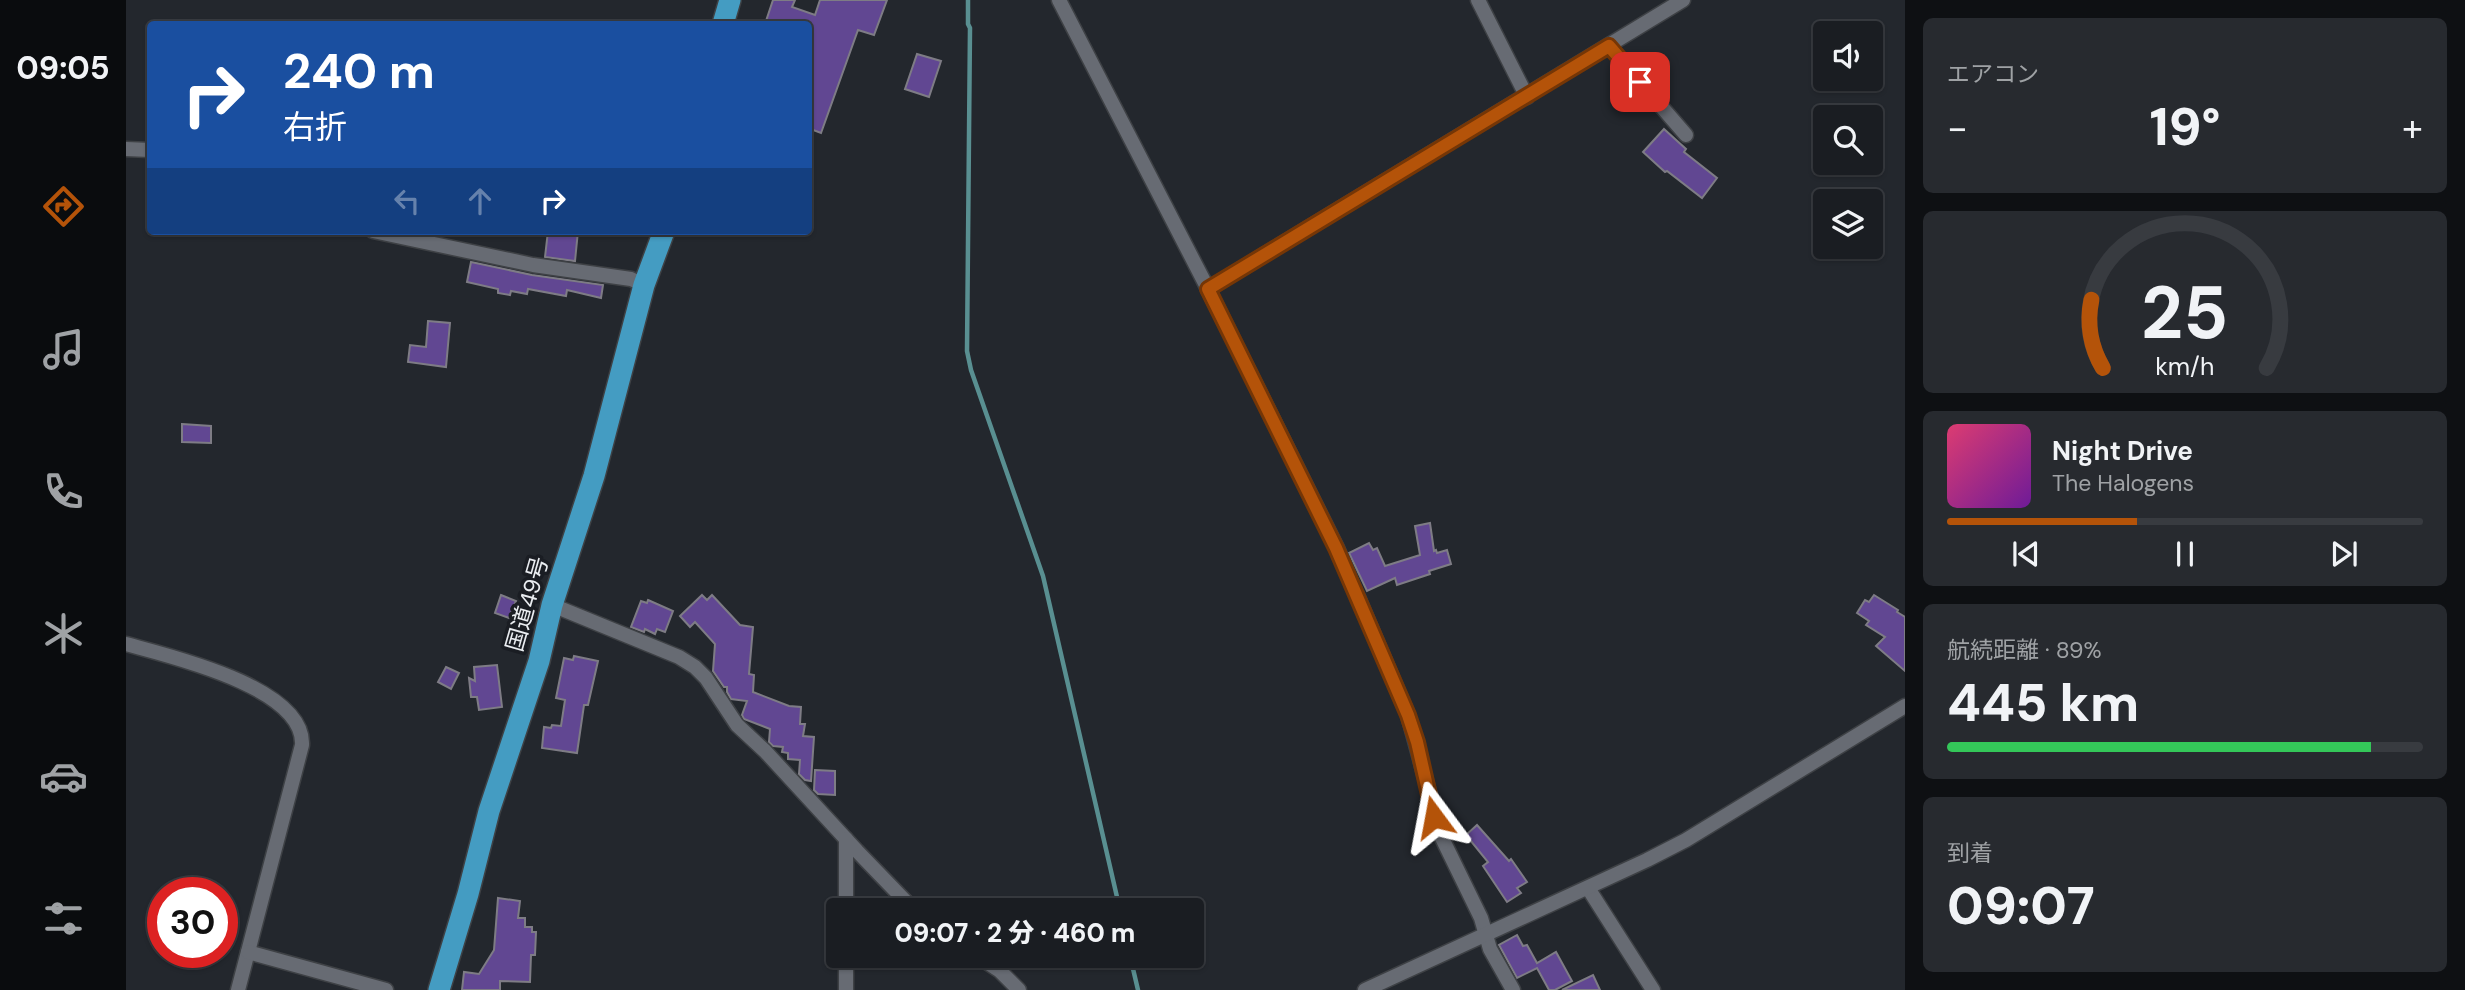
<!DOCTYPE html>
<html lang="ja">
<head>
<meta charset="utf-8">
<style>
  body { margin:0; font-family:"DM Sans","Noto Sans JP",sans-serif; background:#272a2f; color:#f1f3f6; height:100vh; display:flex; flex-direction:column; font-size:26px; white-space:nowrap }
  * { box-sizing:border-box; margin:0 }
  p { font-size:23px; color:#9fa2a5 }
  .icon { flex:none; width:38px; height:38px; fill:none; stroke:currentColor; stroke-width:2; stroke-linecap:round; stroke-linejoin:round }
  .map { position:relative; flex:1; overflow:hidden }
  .details { display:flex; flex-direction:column; gap:18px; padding:18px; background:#0e1013; width:560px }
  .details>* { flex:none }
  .guide { position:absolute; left:21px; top:21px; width:665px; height:214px; border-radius:7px; box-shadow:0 2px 5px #0004,0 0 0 2px #383b40; background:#1a4fa0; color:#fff; overflow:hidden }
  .fabs { position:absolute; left:1687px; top:21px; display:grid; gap:14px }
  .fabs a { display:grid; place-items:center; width:70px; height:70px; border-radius:7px; background:#1a1d22; box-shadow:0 2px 5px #0004,0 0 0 2px #383b40; font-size:35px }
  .speed { position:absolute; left:21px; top:877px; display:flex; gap:14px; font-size:35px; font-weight:700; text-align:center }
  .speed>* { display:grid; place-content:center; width:91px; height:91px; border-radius:50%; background:#1a1d22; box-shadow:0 2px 5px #0004,0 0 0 2px #383b40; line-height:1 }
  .speed .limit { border:10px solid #d22; background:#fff; color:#111 }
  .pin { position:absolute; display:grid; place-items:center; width:60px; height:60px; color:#fff; margin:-30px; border-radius:14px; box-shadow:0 4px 10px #0006 }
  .me { position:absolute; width:77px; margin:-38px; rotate:347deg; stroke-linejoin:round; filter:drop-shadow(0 0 5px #0008) }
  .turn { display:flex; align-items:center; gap:24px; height:147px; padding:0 21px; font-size:32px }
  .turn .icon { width:91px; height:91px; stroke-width:2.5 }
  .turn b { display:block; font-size:49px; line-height:60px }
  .lanes { display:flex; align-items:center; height:66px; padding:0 21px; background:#0003; justify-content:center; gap:35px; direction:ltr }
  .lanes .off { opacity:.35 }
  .big { font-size:52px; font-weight:800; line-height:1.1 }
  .details .card { flex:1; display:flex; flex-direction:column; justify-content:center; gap:10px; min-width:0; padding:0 24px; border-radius:10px; background:#272a2f }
  .details .dial { align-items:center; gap:0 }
  .dial svg { height:182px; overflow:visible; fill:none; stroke:#383b40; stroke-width:7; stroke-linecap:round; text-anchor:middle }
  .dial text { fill:#f1f3f6; stroke:none }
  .song { display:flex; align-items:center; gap:21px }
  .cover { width:84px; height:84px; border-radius:10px; background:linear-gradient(135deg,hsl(340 70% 55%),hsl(280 70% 35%)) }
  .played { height:7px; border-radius:4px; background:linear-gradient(90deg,#b45309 40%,#383b40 40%) }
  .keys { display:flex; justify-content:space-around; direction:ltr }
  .heat { display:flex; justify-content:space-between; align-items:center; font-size:38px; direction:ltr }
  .charge { height:10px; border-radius:5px; background:linear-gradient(90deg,#34c759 89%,#383b40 0) }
  .trip { position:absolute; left:700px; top:898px; width:378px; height:70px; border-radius:7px; background:#1a1d22; box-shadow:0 2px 5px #0004,0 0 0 2px #383b40; font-weight:800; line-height:70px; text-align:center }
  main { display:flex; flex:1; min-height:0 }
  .tab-bar { display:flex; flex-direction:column; width:126px; justify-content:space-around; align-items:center; background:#0a0c0e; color:#9fa2a5 }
  .tab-bar .icon { width:49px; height:49px }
  .tab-bar .current { color:#b45309 }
  .tab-bar b { font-size:32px; color:#f1f3f6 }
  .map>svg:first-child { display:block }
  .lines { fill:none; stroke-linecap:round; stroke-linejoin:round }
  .stream { stroke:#598f91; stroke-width:4.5 }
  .building { fill:#614792; stroke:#7e7c85; stroke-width:2 }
  .minor-casing { stroke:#3e4145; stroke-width:17 }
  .trunk-casing { stroke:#3e4145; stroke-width:24 }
  .minor { stroke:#676b73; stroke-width:14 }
  .trunk { stroke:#449cc2; stroke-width:21 }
  .route-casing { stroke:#753606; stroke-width:18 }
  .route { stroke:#b45309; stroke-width:12 }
  .labels { text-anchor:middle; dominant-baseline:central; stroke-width:7; stroke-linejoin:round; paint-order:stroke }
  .street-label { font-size:23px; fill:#eaedf1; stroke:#1a1d23 }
</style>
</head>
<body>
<main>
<nav class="tab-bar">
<b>09:05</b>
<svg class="icon current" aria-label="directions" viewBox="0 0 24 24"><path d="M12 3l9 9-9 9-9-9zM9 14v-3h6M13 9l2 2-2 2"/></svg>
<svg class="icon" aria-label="music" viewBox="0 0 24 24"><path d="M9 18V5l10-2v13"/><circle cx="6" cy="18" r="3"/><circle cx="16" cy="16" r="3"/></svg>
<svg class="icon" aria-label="phone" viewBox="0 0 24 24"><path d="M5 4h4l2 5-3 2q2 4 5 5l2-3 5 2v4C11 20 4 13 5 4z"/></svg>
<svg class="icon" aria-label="climate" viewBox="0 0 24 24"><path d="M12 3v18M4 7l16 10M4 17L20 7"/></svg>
<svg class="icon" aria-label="car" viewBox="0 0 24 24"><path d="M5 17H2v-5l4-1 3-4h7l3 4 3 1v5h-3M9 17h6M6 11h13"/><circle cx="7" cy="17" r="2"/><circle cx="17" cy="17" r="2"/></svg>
<svg class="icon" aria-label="filters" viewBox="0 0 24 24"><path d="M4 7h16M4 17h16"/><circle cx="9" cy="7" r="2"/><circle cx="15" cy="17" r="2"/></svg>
</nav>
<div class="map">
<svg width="1779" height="990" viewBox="0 0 1779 990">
  <rect width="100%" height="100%" fill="#23272d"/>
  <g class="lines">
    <g class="stream">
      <polyline points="842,0 842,24 844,28 841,351 845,370 917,576 994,910"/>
      <polyline points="1004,956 1012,990"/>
    </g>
  </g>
  <g class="building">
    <polygon points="647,0 669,0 666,7 689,15 694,0 761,0 748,35 732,30 695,133 682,128 682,24 639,24"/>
    <polygon points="791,54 815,61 803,97 779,89"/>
    <polygon points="1538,129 1560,149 1558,152 1591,178 1576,198 1541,171 1539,172 1517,152"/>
    <polygon points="422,231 452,231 449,261 419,257"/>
    <polygon points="345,262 406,275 477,285 475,298 441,290 440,296 402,289 401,294 385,291 384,295 372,293 372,289 341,282"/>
    <polygon points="302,321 324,323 320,367 282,362 284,345 300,347"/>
    <polygon points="56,424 85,426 85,443 56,442"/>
    <polygon points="1304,523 1308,551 1310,550 1311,553 1321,550 1325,564 1303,571 1304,574 1271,585 1269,578 1241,591 1223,553 1243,543 1247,550 1251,548 1259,566 1294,555 1289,526"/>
    <polygon points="375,595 390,601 383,618 369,613"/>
    <polygon points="576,595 581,600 586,595 614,625 627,627 623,674 628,675 627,692 663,706 675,707 674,724 679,724 677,736 688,737 685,781 679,780 673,774 674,760 662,759 662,753 656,752 657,747 647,746 643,742 644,729 618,719 616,715 621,701 605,699 601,692 601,687 598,687 587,671 589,644 569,622 564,627 554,616"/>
    <polygon points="1748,595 1772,610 1771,612 1779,617 1779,671 1750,646 1759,637 1740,625 1743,621 1731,613 1739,600 1743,602"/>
    <polygon points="522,600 547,611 539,632 531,629 529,634 519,629 518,632 505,627 515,601 521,603"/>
    <polygon points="448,656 472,661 462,705 458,705 451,753 416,748 418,727 425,728 426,725 435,726 439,700 430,698 438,658 447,660"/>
    <polygon points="371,665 376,707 353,710 351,697 345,697 343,678 349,681 348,667"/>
    <polygon points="320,667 333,673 325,689 312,682"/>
    <polygon points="689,770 709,771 709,795 692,794 688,790"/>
    <polygon points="1351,825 1383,861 1385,859 1401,882 1391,888 1395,893 1381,902 1357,866 1362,862 1340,835"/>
    <polygon points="372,898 394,901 392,918 399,918 399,927 406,927 406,932 410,932 409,955 405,955 404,982 374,981 374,990 336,990 338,972 353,974 368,950"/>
    <polygon points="1391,935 1397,946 1401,945 1411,963 1430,952 1446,981 1429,990 1423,990 1411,968 1391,978 1373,945"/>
    <polygon points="1467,975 1474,990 1436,990"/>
  </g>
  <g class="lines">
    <g class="minor-casing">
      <g id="minor">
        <polyline points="933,0 1082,289 1211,548 1282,715 1315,836 1355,918 1364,949 1387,990"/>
        <polyline points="1352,0 1401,97"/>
        <polyline points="1483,46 1560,135"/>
        <polyline points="0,149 24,150"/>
        <polyline points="247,231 407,265 505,279 518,285"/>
        <polyline points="1082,289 1557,0"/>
        <polyline points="426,605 553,657 569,667 580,678 611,725 639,751 731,851 788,910"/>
        <path d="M0,644C43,656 179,687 176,745L112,990"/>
        <polyline points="720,839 720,910"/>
        <polyline points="1462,888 1527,990"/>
        <polyline points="122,952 260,990"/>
        <polyline points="851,956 874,971 893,990"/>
        <polyline points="720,990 720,956"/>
        <polyline points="1239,990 1521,860 1560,840 1779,706"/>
      </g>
    </g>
    <g class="trunk-casing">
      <g id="trunk">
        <polyline points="597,24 604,0"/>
        <polyline points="313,990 342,894 363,811 413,661 426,605 468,476 518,285 538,231"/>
      </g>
    </g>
    <use href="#minor" class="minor"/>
    <use href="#trunk" class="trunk"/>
  </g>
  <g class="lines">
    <g class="route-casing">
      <polyline id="route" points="1308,817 1291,742 1282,715 1210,548 1082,289 1483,46 1514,82"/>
    </g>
    <use href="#route" class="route"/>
  </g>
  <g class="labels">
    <g class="street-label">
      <text transform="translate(401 604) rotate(-74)">国道49号</text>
    </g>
  </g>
</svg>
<div class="fabs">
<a><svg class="icon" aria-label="sound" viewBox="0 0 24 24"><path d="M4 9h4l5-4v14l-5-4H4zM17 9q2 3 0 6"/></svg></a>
<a><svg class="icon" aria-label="search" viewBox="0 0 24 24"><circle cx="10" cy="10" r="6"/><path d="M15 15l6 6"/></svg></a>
<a><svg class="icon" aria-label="layers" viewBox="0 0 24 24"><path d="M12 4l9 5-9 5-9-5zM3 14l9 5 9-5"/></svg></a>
</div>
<div class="speed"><div class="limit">30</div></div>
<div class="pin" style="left:1514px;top:82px;background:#d93025"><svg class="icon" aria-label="arrive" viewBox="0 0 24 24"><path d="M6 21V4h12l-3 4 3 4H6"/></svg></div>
<svg class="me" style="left:1308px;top:817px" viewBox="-20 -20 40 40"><path d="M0-17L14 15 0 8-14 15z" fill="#b45309" stroke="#fff" stroke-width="4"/></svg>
<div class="trip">09:07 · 2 分 · 460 m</div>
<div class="guide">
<div class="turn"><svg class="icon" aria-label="right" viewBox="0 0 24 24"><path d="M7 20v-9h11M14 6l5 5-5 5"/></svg><div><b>240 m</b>右折</div></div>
<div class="lanes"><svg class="icon off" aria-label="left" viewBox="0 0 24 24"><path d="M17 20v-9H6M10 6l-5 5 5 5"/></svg><svg class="icon off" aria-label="ahead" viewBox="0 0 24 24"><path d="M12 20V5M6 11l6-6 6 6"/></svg><svg class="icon" aria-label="right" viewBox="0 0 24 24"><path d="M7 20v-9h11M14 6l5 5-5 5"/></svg></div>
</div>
</div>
<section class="details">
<div class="card"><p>エアコン</p>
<div class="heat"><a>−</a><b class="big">19°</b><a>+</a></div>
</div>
<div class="card dial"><svg viewBox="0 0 100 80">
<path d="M14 69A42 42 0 1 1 86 69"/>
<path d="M14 69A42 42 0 0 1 9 39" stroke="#b45309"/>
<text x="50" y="56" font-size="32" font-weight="700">25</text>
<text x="50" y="72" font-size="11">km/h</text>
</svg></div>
<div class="card">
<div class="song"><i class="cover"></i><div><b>Night Drive</b><p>The Halogens</p></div></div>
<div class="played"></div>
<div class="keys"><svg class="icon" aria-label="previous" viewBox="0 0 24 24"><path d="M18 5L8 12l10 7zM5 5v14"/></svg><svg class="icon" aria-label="pause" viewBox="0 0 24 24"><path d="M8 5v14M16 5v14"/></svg><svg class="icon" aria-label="next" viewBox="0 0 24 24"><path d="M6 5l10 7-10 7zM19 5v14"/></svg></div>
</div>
<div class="card"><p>航続距離 · 89%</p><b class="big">445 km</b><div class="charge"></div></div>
<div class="card"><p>到着</p><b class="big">09:07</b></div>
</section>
</main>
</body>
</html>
